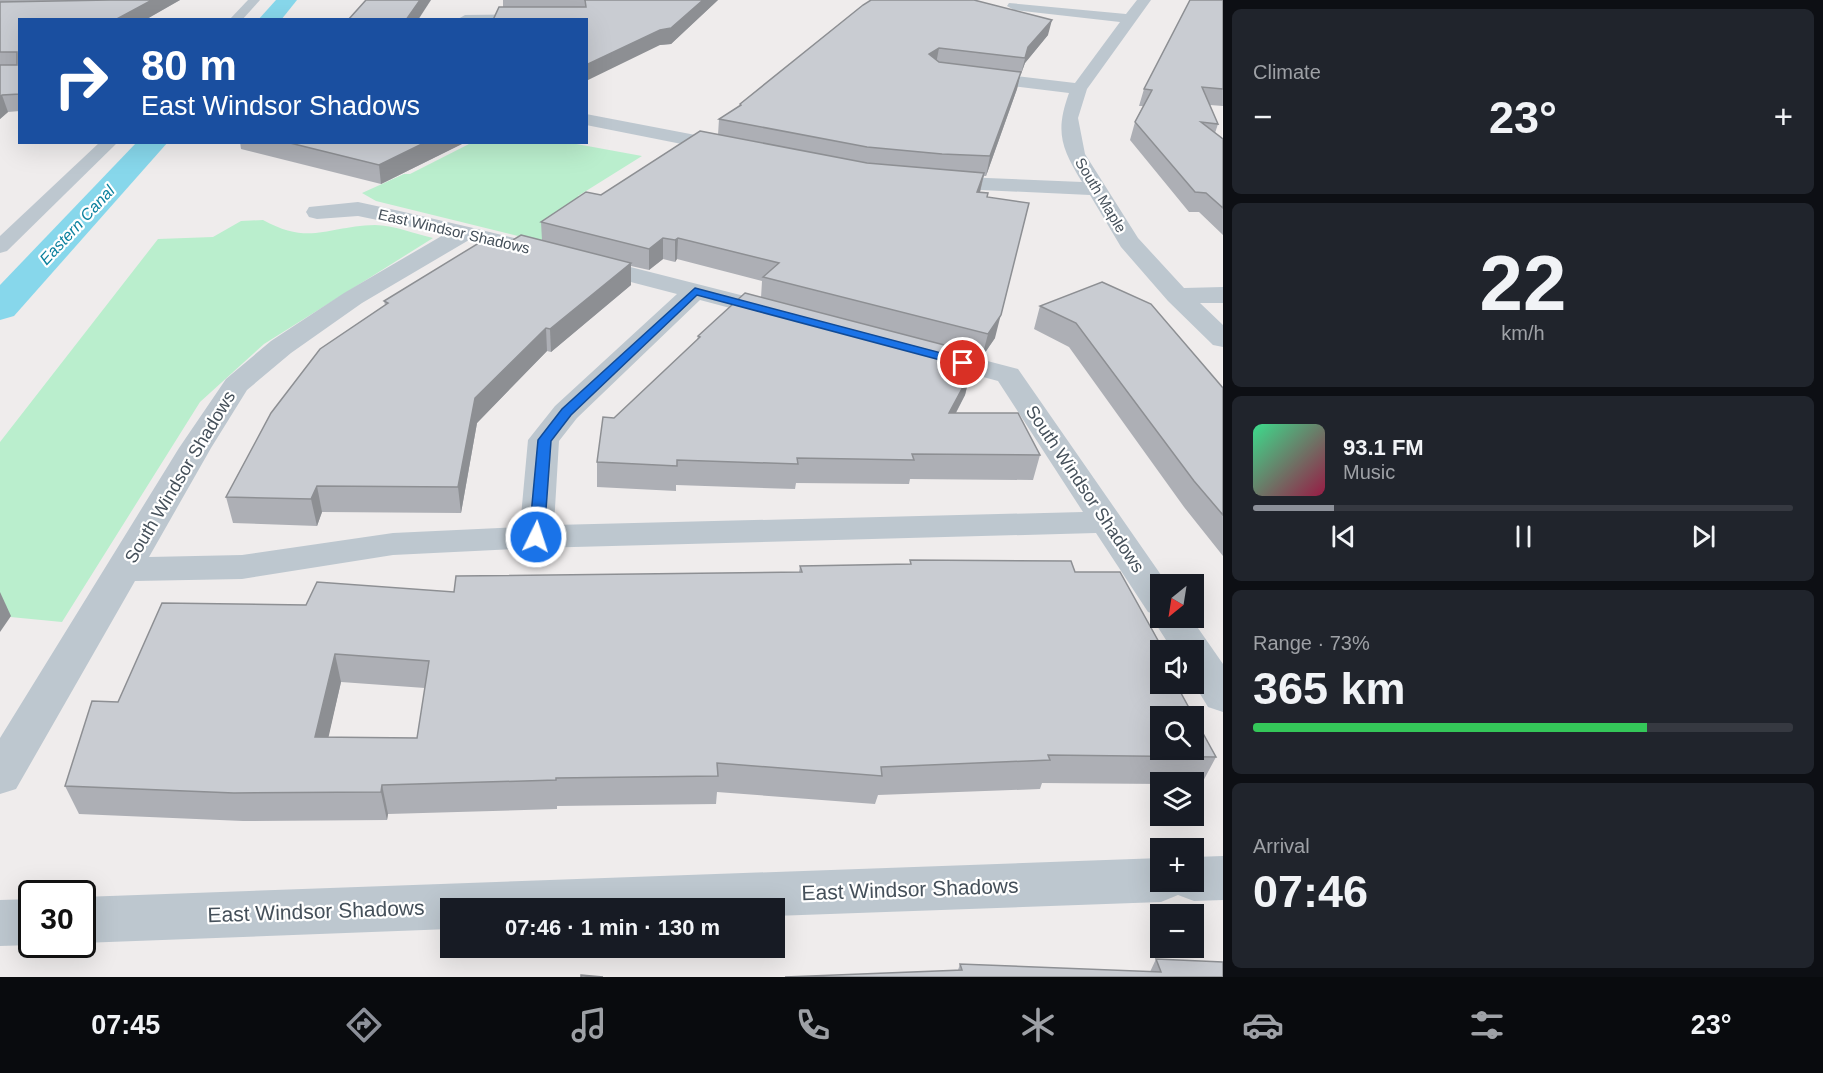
<!DOCTYPE html>
<html lang="en">
<head>
<meta charset="utf-8">
<style>
  body { margin:0; font-family:Helvetica,sans-serif; background:#20242c; color:#f1f3f6; height:100vh; display:flex; flex-direction:column; font-size:22px; white-space:nowrap }
  * { box-sizing:border-box; margin:0 }
  p { font-size:20px; color:#9ea1a6 }
  .icon { flex:none; width:33px; height:33px; fill:none; stroke:currentColor; stroke-width:2; stroke-linecap:round; stroke-linejoin:round }
  .map { position:relative; flex:1; overflow:hidden }
  .side { display:flex; flex-direction:column; gap:9px; padding:9px; background:#0d0f14; width:600px }
  .side>* { flex:none }
  .banner { position:absolute; left:18px; top:18px; width:570px; height:126px; border-radius:0px; box-shadow:0 6px 24px #0002; background:#1a4fa0; color:#fff; overflow:hidden }
  .needle { width:39px; rotate:210deg }
  .controls { position:absolute; left:1150px; top:574px; display:grid; gap:12px }
  .controls a { display:grid; place-items:center; width:54px; height:54px; border-radius:0px; background:#171b24; box-shadow:0 6px 24px #0002; font-size:30px }
  .speed { position:absolute; left:18px; top:880px; display:flex; gap:12px; font-size:30px; font-weight:700; text-align:center }
  .speed>* { display:grid; place-content:center; width:78px; height:78px; border-radius:50%; background:#171b24; box-shadow:0 6px 24px #0002; line-height:1 }
  .speed .limit { border:3px solid #111; border-radius:9px; background:#fff; color:#111 }
  .pin { position:absolute; display:grid; place-items:center; width:51px; height:51px; color:#fff; margin:-26px; border:3px solid #fff; border-radius:50%; box-shadow:0 2px 6px #0007 }
  .me { position:absolute; width:66px; margin:-33px; rotate:4deg; stroke-linejoin:round; filter:drop-shadow(0 0 4px #0008) }
  .turn { display:flex; align-items:center; gap:21px; height:126px; padding:0 24px; font-size:27px }
  .turn .icon { width:78px; height:78px; stroke-width:2.5 }
  .turn b { display:block; font-size:42px; line-height:51px }
  .big { font-size:45px; font-weight:600; line-height:1.1 }
  .side .tile { flex:1; display:flex; flex-direction:column; justify-content:center; gap:9px; min-width:0; padding:0 21px; border-radius:9px; background:#20242c }
  .side .dial { align-items:center; gap:0 }
  .dial b { font-size:78px; line-height:1 }
  .song { display:flex; align-items:center; gap:18px }
  .cover { width:72px; height:72px; border-radius:9px; background:linear-gradient(135deg,hsl(150 70% 55%),hsl(340 70% 35%)) }
  .played { height:6px; border-radius:3px; background:linear-gradient(90deg,#8c9099 15%,#363941 15%) }
  .keys { display:flex; justify-content:space-around; direction:ltr }
  .heat { display:flex; justify-content:space-between; align-items:center; font-size:33px; direction:ltr }
  .charge { height:9px; border-radius:4px; background:linear-gradient(90deg,#34c759 73%,#363941 0) }
  .trip { position:absolute; left:440px; top:898px; width:345px; height:60px; border-radius:0px; background:#171b24; box-shadow:0 6px 24px #0002; font-weight:600; line-height:60px; text-align:center }
  .tabs { display:flex; height:96px; justify-content:space-around; align-items:center; background:#090b0e; color:#9ea1a6 }
  .tabs .icon { width:42px; height:42px }
  .tabs .current { color:#8c9099 }
  .tabs b { font-size:27px; color:#f1f3f6 }
  main { display:flex; flex:1; min-height:0 }
  .map>svg:first-child { display:block }
  .green { fill:#baeecd }
  .lines { fill:none; stroke-linecap:round; stroke-linejoin:round }
  .canal { fill:#87d7eb; fill-rule:evenodd }
  .service { fill:#bdc7cf; fill-rule:evenodd }
  .minor { fill:#bdc7cf; fill-rule:evenodd }
  .wall { fill:#adafb5; fill-rule:evenodd }
  .shaded-wall { fill:#8d8f93 }
  .building { fill:#c9ccd2; stroke:#8d8f93; stroke-width:1.5; fill-rule:evenodd }
  .route { fill:#1a73e8; stroke:#114b97; stroke-width:1.5 }
  .labels { text-anchor:middle; dominant-baseline:central; stroke-width:4.5; stroke-linejoin:round; paint-order:stroke }
  .far-street-label { font-size:15px; fill:#45505a; stroke:#fff }
  .far-water-label { font-size:16px; font-style:italic; fill:#0c819e; stroke:#fff }
  .street-label { font-size:18px; fill:#45505a; stroke:#fff }
  .near-street-label { font-size:21px; fill:#45505a; stroke:#fff }
</style>
</head>
<body>
<main>
<div class="map">
<svg width="1223" height="977" viewBox="0 0 1223 977">
  <rect width="100%" height="100%" fill="#efecec"/>
  <g class="green">
    <polygon points="471,143 571,143 642,156 578,196 594,200 542,242 376,201 362,193 404,174 410,174"/>
    <path d="M263,220C310,246 328,226 375,225C393,225 415,234 433,238L264,344L200,402L62,622L0,616V442L158,239L213,237L241,221Z"/>
  </g>
  <g class="lines">
    <g class="canal">
      <polygon points="276,0 297,0 281,20 258,20"/>
      <polygon points="137,142 168,142 14,316 0,320 0,285"/>
    </g>
    <g class="service">
      <polygon points="248,0 260,0 242,20 229,20"/>
      <polygon points="100,142 118,142 7,251 0,253 0,236"/>
    </g>
    <g class="minor">
      <path d="M1137,0H1151L1087,89L1078,118L1085,154L1138,238L1184,288L1223,287V303H1200L1223,325V347L1213,345L1168,301L1121,247L1090,195L937,188L930,186L927,182L930,178L937,176L1082,182C1061,147 1055,132 1069,93L973,81L965,76L973,71L1075,83L1120,22L1014,10L1007,6L1009,3L1126,14Z"/>
      <polygon points="538,14 543,15 544,20 458,19 465,15"/>
      <polygon points="586,114 732,142 739,144 742,148 739,152 732,154 586,125"/>
      <path d="M358,202C503,233 645,271 788,307L792,313L788,319L779,321L700,300L577,418L559,441L554,525L1083,512L998,381L920,360L916,354L920,348L930,346L1018,369L1168,585H1161V618H1191L1223,664V712L1208,707L1194,684V651H1173L1152,618L1154,614L1148,612L1096,533L536,548L393,555L242,579L135,581L16,789L0,794V738L179,448L226,379L271,341L344,293L445,234L358,216L317,219L309,217L306,212L309,207ZM469,240L677,294L555,406L528,440L520,527L393,533L242,555L149,557L211,448L247,390L291,353L362,303Z"/>
      <polygon points="1223,856 1223,900 1194,901 1178,895 1161,902 774,916 774,909 450,909 450,929 82,943 82,897 1161,858 1161,882 1194,882 1194,857"/>
      <polygon points="32,899 32,945 0,946 0,900"/>
    </g>
  </g>
  <g class="wall">
    <polygon points="0,0 180,0 145,20 20,20 20,111 8,112 0,119"/>
    <polygon points="503,0 718,0 671,44 660,45 503,7"/>
    <polygon points="1223,0 1223,106 1210,105 1218,124 1215,133 1223,139 1223,235 1199,212 1189,212 1130,140 1135,122 1143,106 1139,106 1144,89"/>
    <polygon points="863,5 1048,35 1025,63 1021,74 1020,74 1017,89 986,176 984,176 980,192 988,197 995,338 982,357 975,355 965,395 956,413 1040,455 1033,480 910,479 909,484 796,483 795,489 676,485 676,491 597,487 597,462 614,418 697,340 698,336 761,298 762,281 677,259 675,262 663,259 649,270 631,266 631,285 551,352 547,351 477,423 461,513 322,512 317,526 233,523 226,497 385,305 384,301 508,243 542,240 541,222 601,195 718,135 719,119 740,106 740,104"/>
    <polygon points="240,142 466,142 381,184 241,149"/>
    <polygon points="1040,306 1223,388 1223,556 1184,507 1069,347 1034,329"/>
    <path d="M910,560L1075,572L1160,644L1157,650L1216,757L1201,785H1194V783H1161V784L1042,783L1040,789L878,795L875,804L717,792L716,804L557,806V809L388,814L387,820L243,821L79,814L65,786L118,702L306,605L454,592L799,572L800,566L910,564ZM341,682L425,688L417,738L328,737Z"/>
    <polygon points="1156,959 1223,977 958,970 960,964 1150,972"/>
  </g>
  <g class="shaded-wall">
    <polygon points="152,0 180,0 145,20 115,20"/>
    <polygon points="420,0 431,0 418,20 406,20"/>
    <polygon points="703,0 718,0 671,44 660,45 586,81 586,65"/>
    <polygon points="1052,20 1048,35 1025,63 1021,74 1028,47"/>
    <polygon points="939,48 936,64 929,54"/>
    <polygon points="1021,72 1017,89 986,176 990,156"/>
    <polygon points="2,95 8,112 0,119 0,97"/>
    <polygon points="426,142 466,142 381,184 379,165"/>
    <polygon points="984,173 980,192 977,192"/>
    <polygon points="1029,203 995,338 982,357 988,334"/>
    <polygon points="663,238 663,259 649,270 649,249"/>
    <polygon points="678,238 677,259 675,262 675,240"/>
    <polygon points="631,263 631,285 551,352 550,329"/>
    <polygon points="546,328 547,351 477,423 461,513 458,487 475,398"/>
    <polygon points="975,353 965,395 943,437 949,413 964,370"/>
    <polygon points="317,486 322,512 317,526 311,499"/>
    <polygon points="0,592 11,616 0,632"/>
    <polygon points="335,654 341,682 322,766 315,737"/>
    <polygon points="382,785 388,814 387,820 381,792"/>
  </g>
  <g class="building">
    <polygon points="110,0 152,0 115,20 20,20 20,94 2,95 0,97 0,65 17,65 17,52 0,52 0,2"/>
    <polygon points="366,0 420,0 406,20 348,20"/>
    <polygon points="584,0 703,0 671,28 660,30 586,65 586,20 493,20 499,7 586,7 585,0"/>
    <polygon points="871,0 974,0 1052,20 1028,47 1025,58 939,48 929,54 939,62 1021,72 990,156 942,154 867,147 719,119 741,105 740,104 863,5"/>
    <polygon points="1190,0 1223,0 1223,89 1202,87 1218,124 1201,122 1223,139 1223,208 1206,193 1195,192 1135,122 1152,90 1144,89"/>
    <polygon points="700,131 867,163 984,173 977,192 988,193 987,197 1029,203 1001,315 988,334 763,277 779,263 678,238 675,240 663,238 649,249 541,222 586,192 601,195"/>
    <polygon points="286,142 426,142 379,165"/>
    <polygon points="521,235 631,263 550,329 546,328 475,398 458,487 317,486 311,499 226,497 271,413 320,349 388,303 384,301 487,238 508,243"/>
    <polygon points="1102,282 1151,304 1223,388 1223,515 1194,481 1076,323 1040,306"/>
    <polygon points="745,293 975,353 964,370 971,372 949,413 1018,413 1040,455 912,454 914,460 797,458 798,464 677,460 677,466 597,462 603,417 614,418 700,337 698,336"/>
    <path d="M910,560L1071,561L1075,572H1120L1160,644H1154L1161,657V684H1176L1194,717H1161V750H1194V717L1216,757L1048,755L1050,760L881,767L882,776L717,763L718,776L556,778V780L382,785L381,792L234,793L65,786L92,701L118,702L162,603L306,605L317,582L454,592L456,576L802,572L800,566L911,564ZM335,654L429,661L417,738L315,737Z"/>
    <polygon points="1156,959 1223,962 1223,977 785,977 962,970 960,964 1161,972"/>
    <polygon points="581,975 603,977 581,977"/>
  </g>
  <polygon class="route" points="695,288 968,360 969,363 963,366 959,365 697,295 571,415 551,441 544,537 542,540 531,540 529,537 538,440 562,409"/>
  <g class="labels">
    <g class="far-street-label">
      <text transform="translate(1101 195) rotate(59)">South Maple</text>
      <text transform="translate(454 231) rotate(13)">East Windsor Shadows</text>
    </g>
    <g class="far-water-label">
      <text transform="translate(77 225) rotate(-47)">Eastern Canal</text>
    </g>
    <g class="street-label">
      <text transform="translate(180 477) rotate(-59)">South Windsor Shadows</text>
      <text transform="translate(1085 489) rotate(56)">South Windsor Shadows</text>
    </g>
    <g class="near-street-label">
      <text transform="translate(910 889) rotate(-2)">East Windsor Shadows</text>
      <text transform="translate(316 911) rotate(-2)">East Windsor Shadows</text>
    </g>
  </g>
</svg>
<div class="controls">
<a><svg class="needle" viewBox="-14 -14 28 28"><path d="M0-13l5 13h-10z" fill="#e53935"/><path d="M0 13l5-13h-10z" fill="#9ea1a6"/></svg></a>
<a><svg class="icon" aria-label="sound" viewBox="0 0 24 24"><path d="M4 9h4l5-4v14l-5-4H4zM17 9q2 3 0 6"/></svg></a>
<a><svg class="icon" aria-label="search" viewBox="0 0 24 24"><circle cx="10" cy="10" r="6"/><path d="M15 15l6 6"/></svg></a>
<a><svg class="icon" aria-label="layers" viewBox="0 0 24 24"><path d="M12 4l9 5-9 5-9-5zM3 14l9 5 9-5"/></svg></a>
<a>+</a>
<a>−</a>
</div>
<div class="speed"><div class="limit">30</div></div>
<div class="pin" style="left:963px;top:363px;background:#d93025"><svg class="icon" aria-label="arrive" viewBox="0 0 24 24"><path d="M6 21V4h12l-3 4 3 4H6"/></svg></div>
<svg class="me" style="left:536px;top:537px" viewBox="-20 -20 40 40"><circle r="17" fill="#1a73e8" stroke="#fff" stroke-width="3"/><path d="M0-11L8 9 0 5-8 9z" fill="#fff"/></svg>
<div class="trip">07:46 · 1 min · 130 m</div>
<div class="banner">
<div class="turn"><svg class="icon" aria-label="right" viewBox="0 0 24 24"><path d="M7 20v-9h11M14 6l5 5-5 5"/></svg><div><b>80 m</b>East Windsor Shadows</div></div>
</div>
</div>
<section class="side">
<div class="tile"><p>Climate</p>
<div class="heat"><a>−</a><b class="big">23°</b><a>+</a></div>
</div>
<div class="tile dial"><b>22</b><p>km/h</p></div>
<div class="tile">
<div class="song"><i class="cover"></i><div><b>93.1 FM</b><p>Music</p></div></div>
<div class="played"></div>
<div class="keys"><svg class="icon" aria-label="previous" viewBox="0 0 24 24"><path d="M18 5L8 12l10 7zM5 5v14"/></svg><svg class="icon" aria-label="pause" viewBox="0 0 24 24"><path d="M8 5v14M16 5v14"/></svg><svg class="icon" aria-label="next" viewBox="0 0 24 24"><path d="M6 5l10 7-10 7zM19 5v14"/></svg></div>
</div>
<div class="tile"><p>Range · 73%</p><b class="big">365 km</b><div class="charge"></div></div>
<div class="tile"><p>Arrival</p><b class="big">07:46</b></div>
</section>
</main>
<nav class="tabs">
<b>07:45</b>
<svg class="icon current" aria-label="directions" viewBox="0 0 24 24"><path d="M12 3l9 9-9 9-9-9zM9 14v-3h6M13 9l2 2-2 2"/></svg>
<svg class="icon" aria-label="music" viewBox="0 0 24 24"><path d="M9 18V5l10-2v13"/><circle cx="6" cy="18" r="3"/><circle cx="16" cy="16" r="3"/></svg>
<svg class="icon" aria-label="phone" viewBox="0 0 24 24"><path d="M5 4h4l2 5-3 2q2 4 5 5l2-3 5 2v4C11 20 4 13 5 4z"/></svg>
<svg class="icon" aria-label="climate" viewBox="0 0 24 24"><path d="M12 3v18M4 7l16 10M4 17L20 7"/></svg>
<svg class="icon" aria-label="car" viewBox="0 0 24 24"><path d="M5 17H2v-5l4-1 3-4h7l3 4 3 1v5h-3M9 17h6M6 11h13"/><circle cx="7" cy="17" r="2"/><circle cx="17" cy="17" r="2"/></svg>
<svg class="icon" aria-label="filters" viewBox="0 0 24 24"><path d="M4 7h16M4 17h16"/><circle cx="9" cy="7" r="2"/><circle cx="15" cy="17" r="2"/></svg>
<b>23°</b>
</nav>
</body>
</html>
